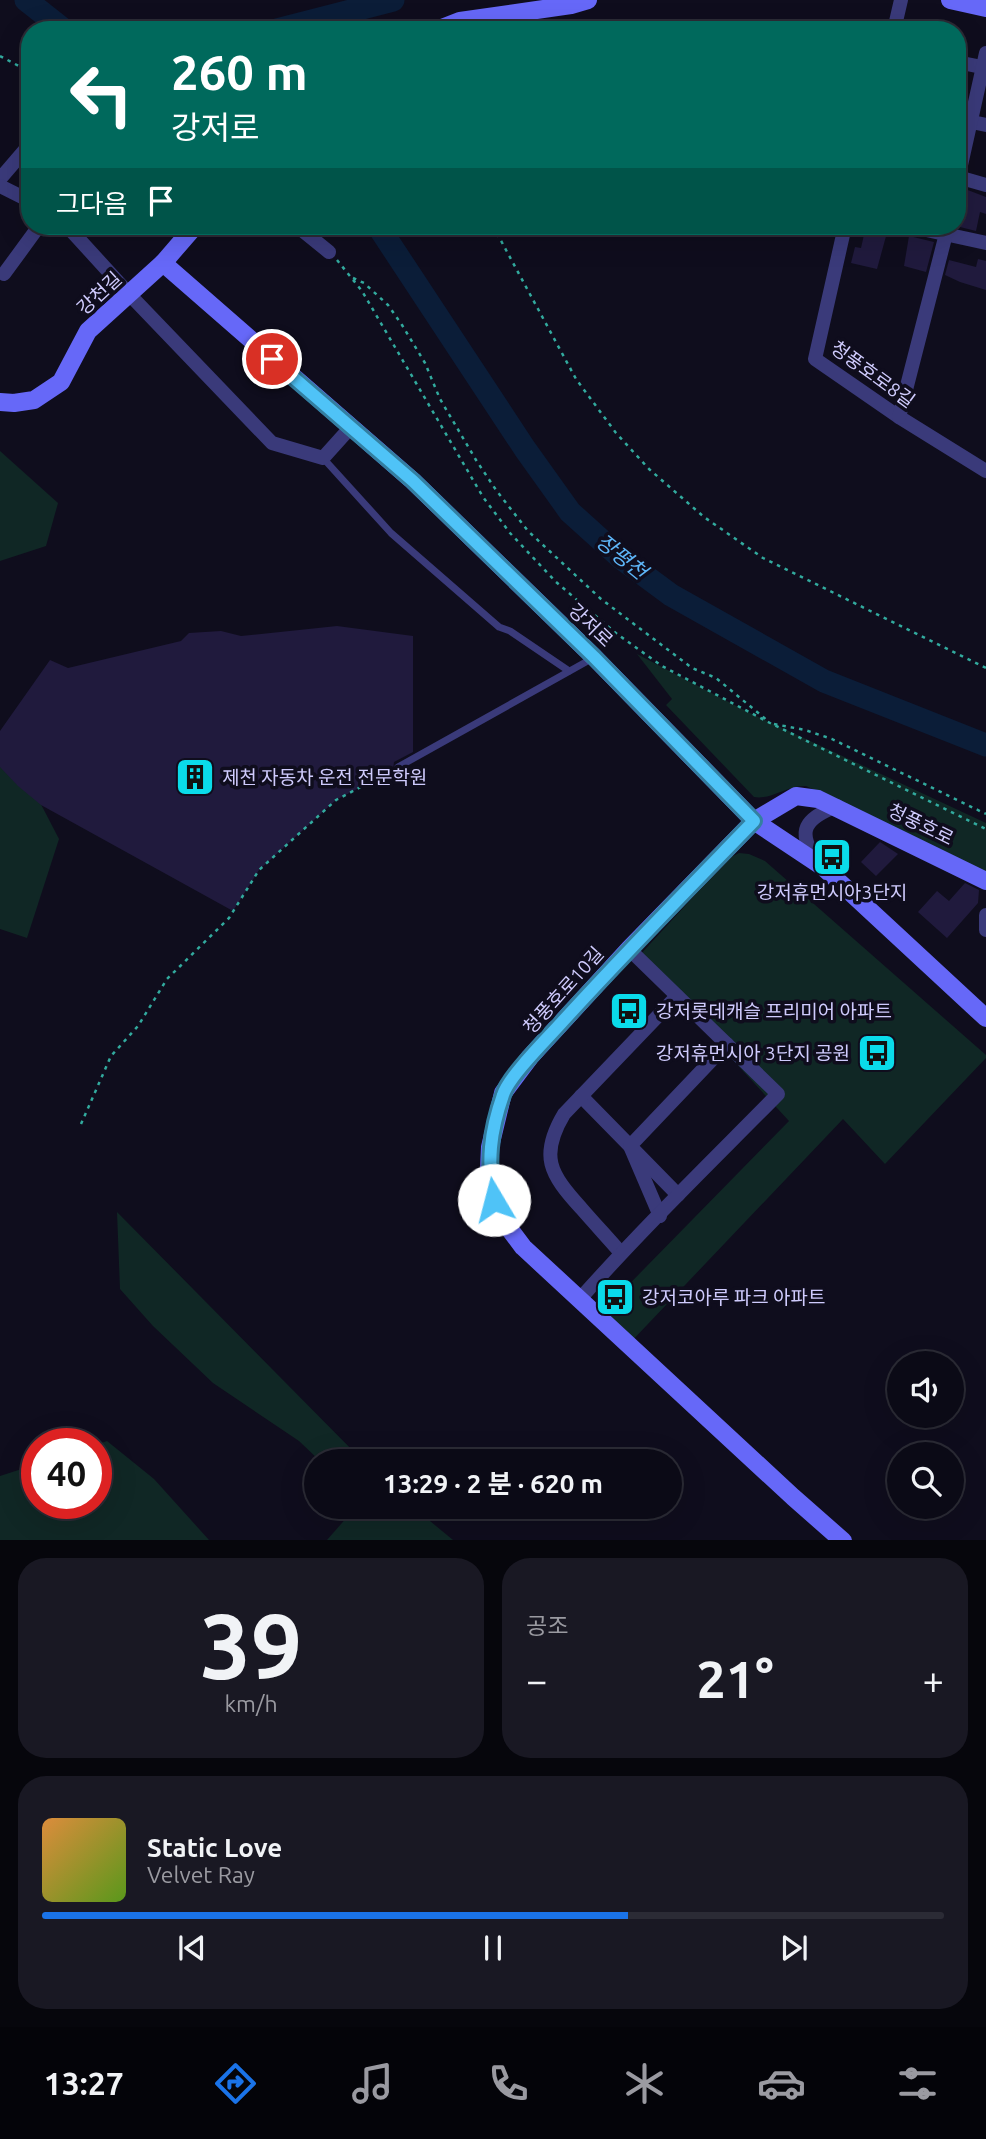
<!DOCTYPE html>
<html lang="ko">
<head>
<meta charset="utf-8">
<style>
  body { margin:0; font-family:Ubuntu,"Noto Sans KR",sans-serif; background:#191823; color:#f1f3f6; height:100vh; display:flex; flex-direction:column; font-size:26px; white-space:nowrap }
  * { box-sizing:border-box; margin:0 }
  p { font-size:23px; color:#9a9aa1 }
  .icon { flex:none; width:38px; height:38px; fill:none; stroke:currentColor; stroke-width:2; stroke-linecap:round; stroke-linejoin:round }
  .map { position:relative; height:1540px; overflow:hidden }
  .panel { display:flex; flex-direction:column; gap:18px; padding:18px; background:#06060c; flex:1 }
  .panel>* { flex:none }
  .banner { position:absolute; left:21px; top:21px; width:945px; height:214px; border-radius:28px; box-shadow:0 7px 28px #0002,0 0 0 2px #2b2b35; background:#00695c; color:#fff; overflow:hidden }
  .tools { position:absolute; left:887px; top:1351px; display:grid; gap:14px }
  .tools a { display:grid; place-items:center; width:77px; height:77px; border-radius:50%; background:#0b0a16; box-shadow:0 7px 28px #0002,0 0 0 2px #2b2b35; font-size:35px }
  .speed { position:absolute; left:21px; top:1428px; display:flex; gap:14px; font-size:35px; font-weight:700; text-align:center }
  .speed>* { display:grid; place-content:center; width:91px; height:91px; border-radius:50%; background:#0b0a16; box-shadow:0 7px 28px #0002,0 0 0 2px #2b2b35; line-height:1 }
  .speed .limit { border:10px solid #d22; background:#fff; color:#111 }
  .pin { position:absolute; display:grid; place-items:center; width:60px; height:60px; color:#fff; margin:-30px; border:4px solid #fff; border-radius:50%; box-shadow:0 2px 7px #0007 }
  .me { position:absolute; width:77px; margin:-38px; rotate:352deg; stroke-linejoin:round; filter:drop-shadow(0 0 5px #0008) }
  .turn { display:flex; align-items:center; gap:24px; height:147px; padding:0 35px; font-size:32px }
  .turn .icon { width:91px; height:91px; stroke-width:2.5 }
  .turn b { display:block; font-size:49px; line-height:60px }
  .then { display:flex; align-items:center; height:66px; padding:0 35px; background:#0003; gap:14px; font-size:26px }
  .big { font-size:52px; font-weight:700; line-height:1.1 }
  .panel .tile { flex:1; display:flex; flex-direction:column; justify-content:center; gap:10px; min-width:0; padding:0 24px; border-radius:28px; background:#191823 }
  .panel .dial { align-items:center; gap:0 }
  .dial b { font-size:91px; line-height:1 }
  .song { display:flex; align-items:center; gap:21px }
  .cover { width:84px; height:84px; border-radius:10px; background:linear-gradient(135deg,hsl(30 70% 55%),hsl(90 70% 35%)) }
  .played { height:7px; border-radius:4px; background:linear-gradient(90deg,#1a73e8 65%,#2b2b35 65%) }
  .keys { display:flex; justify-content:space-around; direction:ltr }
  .heat { display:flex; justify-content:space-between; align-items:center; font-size:38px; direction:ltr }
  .panel .tiles { flex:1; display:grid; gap:18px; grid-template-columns:1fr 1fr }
  .tile:last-child { grid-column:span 2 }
  .trip { position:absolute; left:304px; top:1449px; width:378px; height:70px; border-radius:35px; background:#0b0a16; box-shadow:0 7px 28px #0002,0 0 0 2px #2b2b35; font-weight:700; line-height:70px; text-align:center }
  .tabs { display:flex; height:112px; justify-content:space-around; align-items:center; background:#040409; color:#9a9aa1 }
  .tabs .icon { width:49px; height:49px }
  .tabs .current { color:#1a73e8 }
  .tabs b { font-size:32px; color:#f1f3f6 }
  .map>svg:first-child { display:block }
  .green { fill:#102725 }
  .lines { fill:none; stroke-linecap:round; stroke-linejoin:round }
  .river { stroke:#0b1d38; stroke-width:23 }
  .building { fill:#201a3d }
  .path { stroke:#32aa9e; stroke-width:2.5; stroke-dasharray:3.5 5; stroke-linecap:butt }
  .lane { stroke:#3a3a7a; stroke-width:7 }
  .street { stroke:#3a3a7a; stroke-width:14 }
  .secondary { stroke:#6668f8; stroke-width:18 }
  .route-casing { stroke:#337fa1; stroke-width:18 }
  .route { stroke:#4fc3f7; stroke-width:12 }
  .labels { text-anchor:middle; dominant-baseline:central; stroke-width:7; stroke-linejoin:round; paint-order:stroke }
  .street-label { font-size:19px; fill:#cfcbfd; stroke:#0f0d1d }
  .poi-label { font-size:19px; fill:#cfcbfd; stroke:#0f0d1d; text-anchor:start }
  .water-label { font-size:21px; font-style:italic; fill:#5eb6f8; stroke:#0f0d1d }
</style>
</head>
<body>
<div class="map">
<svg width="986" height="1541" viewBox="0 0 986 1541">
  <rect width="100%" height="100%" fill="#0f0d1d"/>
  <g class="green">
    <polygon points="0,451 58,503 46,546 0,561"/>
    <path d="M637,654L746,711L986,823V873L806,786C787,785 772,800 754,797L666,705L672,699Z"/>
    <polygon points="0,758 32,787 59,839 27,938 0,929"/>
    <polygon points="739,853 749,854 765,861 986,1055 986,1058 885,1164 843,1119 628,1345 597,1317 789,1121 638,957 729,858"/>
    <polygon points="117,1212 363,1461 320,1461 299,1441 213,1383 153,1326 120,1289"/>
    <polygon points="107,1441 154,1479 209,1540 0,1540 0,1476 37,1464 37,1503 96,1503 96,1445"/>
    <polygon points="356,1507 413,1507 453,1540 327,1540"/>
  </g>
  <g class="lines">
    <g class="river">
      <polyline points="26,0 64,30"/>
      <polyline points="277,30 393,0"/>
      <polyline points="378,226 525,449 570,512 621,558 671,595 824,681 986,745"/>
    </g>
  </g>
  <g class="building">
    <polygon points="965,189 986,197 986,214 980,212 976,231 960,227 957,223"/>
    <polygon points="866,226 888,229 877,269 851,263 855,247 861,248"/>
    <polygon points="909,236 934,242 926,272 904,266"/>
    <polygon points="978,259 986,261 986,290 960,282 945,275 949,260 976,267"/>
    <polygon points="337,626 413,636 413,752 394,762 393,770 336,800 259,870 233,911 41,805 18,786 0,767 0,731 50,660 68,668 181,641 189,633 221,631 241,636"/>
    <polygon points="880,842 898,854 876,876 861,862"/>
    <polygon points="965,883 979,890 978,903 947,938 918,912 937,891 949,901"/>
  </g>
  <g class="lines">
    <g class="path">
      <polyline points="0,56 30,72"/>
      <polyline points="493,226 576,379 616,433 649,469 704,517 763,558 986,668"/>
      <polyline points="337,260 362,291 483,497 510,533 556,582 617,634 662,666 770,723 986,829"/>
      <polyline points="353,278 364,283 388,305 402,325 425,363 440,399 476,460 496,490 528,531 601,599 692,668 716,678 768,721"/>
      <polyline points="774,724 805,730 832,739 986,814"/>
      <polyline points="81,1124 111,1056 138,1026 167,979 229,918 259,870 336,800 391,771"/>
    </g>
    <g class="lane">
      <polyline points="323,458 391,533 499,627 510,631 569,671"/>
      <polyline points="398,767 593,658"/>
    </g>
    <g class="street">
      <polyline points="894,30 901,0"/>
      <polyline points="957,62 986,68"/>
      <polyline points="957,119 986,125"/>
      <polyline points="958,177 986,185"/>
      <polyline points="0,179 30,144"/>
      <polyline points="957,183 986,53"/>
      <polyline points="0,186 30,201"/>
      <polyline points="67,226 129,294 272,443 323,458 350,428"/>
      <polyline points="297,226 329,252"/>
      <polyline points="845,226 815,359 899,417 986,471"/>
      <polyline points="908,226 986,243"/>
      <polyline points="4,274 39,226"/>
      <polyline points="899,417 948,226"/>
      <path d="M817,860C795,831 806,818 837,806"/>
      <polyline points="986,915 986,930"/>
      <polyline points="581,1096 630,1146 660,1216"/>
      <polyline points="678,1195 630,1146 727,1044"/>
      <path d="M621,1253C608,1238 594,1223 581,1208C550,1174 539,1156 564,1114L677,996"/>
      <path d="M579,1300C643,1228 711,1162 778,1094L629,949"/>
    </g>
    <g class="secondary">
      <polyline points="950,0 986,8"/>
      <polyline points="437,30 460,21 571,5 588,0"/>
      <polyline points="163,263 413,481 594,657 754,821 823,867 986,1018"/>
      <polyline points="0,402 14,403 34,400 61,382 88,331 163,263 195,226"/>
      <polyline points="843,1541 793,1497 523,1247 505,1223 494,1200 489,1169 490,1147 503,1093 530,1057 629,949 754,821 796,796 818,799 986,881"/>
    </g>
  </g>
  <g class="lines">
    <g class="route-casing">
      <path id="route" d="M272,359L413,481L594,657L754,821C690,887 625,953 563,1021C548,1038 509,1076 503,1095C490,1132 487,1162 494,1200"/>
    </g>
    <use href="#route" class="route"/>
  </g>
  <defs>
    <g id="building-square" transform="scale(2.0125)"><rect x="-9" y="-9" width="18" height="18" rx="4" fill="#0adbea" stroke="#0f0d1d"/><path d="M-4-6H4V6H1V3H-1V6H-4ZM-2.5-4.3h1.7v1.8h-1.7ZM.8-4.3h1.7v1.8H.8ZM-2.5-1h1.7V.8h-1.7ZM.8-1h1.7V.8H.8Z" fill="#111"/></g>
    <g id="bus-square" transform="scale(2.0125)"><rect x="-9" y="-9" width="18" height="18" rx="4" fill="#0adbea" stroke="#0f0d1d"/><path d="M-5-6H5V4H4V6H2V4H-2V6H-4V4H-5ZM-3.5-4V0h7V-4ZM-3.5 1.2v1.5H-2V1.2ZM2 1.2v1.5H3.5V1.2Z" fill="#111"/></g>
  </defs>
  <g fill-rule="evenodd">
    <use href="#building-square" x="195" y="777"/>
    <use href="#bus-square" x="832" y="857"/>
    <use href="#bus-square" x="629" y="1011"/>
    <use href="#bus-square" x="877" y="1053"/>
    <use href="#bus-square" x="615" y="1297"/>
  </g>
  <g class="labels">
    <g class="street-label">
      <text transform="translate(99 293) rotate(-43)">강천길</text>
      <text transform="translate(873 374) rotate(36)">청풍호로8길</text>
      <text transform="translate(591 625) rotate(44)">강저로</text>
      <text transform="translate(921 824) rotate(26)">청풍호로</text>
      <text transform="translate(563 990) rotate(-48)">청풍호로10길</text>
    </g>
    <g class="poi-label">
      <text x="222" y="777">제천 자동차 운전 전문학원</text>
      <text x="832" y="892" text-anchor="middle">강저휴먼시아3단지</text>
      <text x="656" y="1011">강저롯데캐슬 프리미어 아파트</text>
      <text x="850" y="1053" text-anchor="end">강저휴먼시아 3단지 공원</text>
      <text x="642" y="1297">강저코아루 파크 아파트</text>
    </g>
    <g class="water-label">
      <text transform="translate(622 556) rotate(39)">장평천</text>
    </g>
  </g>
</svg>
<div class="tools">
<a><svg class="icon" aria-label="sound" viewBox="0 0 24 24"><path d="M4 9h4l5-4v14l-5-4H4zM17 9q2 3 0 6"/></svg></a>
<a><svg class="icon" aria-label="search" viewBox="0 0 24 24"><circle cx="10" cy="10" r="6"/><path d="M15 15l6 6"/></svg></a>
</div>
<div class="speed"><div class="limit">40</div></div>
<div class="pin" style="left:272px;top:359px;background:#d93025"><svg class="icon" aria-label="arrive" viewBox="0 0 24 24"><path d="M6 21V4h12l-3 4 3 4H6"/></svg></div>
<svg class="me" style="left:494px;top:1200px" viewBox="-20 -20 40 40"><circle r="19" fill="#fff"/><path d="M0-13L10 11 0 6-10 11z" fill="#4fc3f7"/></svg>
<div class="trip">13:29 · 2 분 · 620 m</div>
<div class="banner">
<div class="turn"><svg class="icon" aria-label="left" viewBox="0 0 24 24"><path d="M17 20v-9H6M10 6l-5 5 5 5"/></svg><div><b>260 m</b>강저로</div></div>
<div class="then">그다음<svg class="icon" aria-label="arrive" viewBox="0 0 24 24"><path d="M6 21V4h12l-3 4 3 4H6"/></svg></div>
</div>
</div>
<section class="panel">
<div class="tiles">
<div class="tile dial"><b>39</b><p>km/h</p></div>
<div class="tile"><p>공조</p>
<div class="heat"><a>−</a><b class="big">21°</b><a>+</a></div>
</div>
<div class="tile">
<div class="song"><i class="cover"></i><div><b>Static Love</b><p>Velvet Ray</p></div></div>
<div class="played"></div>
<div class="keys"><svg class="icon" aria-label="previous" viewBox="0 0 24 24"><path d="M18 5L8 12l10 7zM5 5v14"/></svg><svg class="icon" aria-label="pause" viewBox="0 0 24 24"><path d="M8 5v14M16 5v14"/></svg><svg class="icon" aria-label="next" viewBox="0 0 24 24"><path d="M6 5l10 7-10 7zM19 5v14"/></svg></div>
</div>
</div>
</section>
<nav class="tabs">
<b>13:27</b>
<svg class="icon current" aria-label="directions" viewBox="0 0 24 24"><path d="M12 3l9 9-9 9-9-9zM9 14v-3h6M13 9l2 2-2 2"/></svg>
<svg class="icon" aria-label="music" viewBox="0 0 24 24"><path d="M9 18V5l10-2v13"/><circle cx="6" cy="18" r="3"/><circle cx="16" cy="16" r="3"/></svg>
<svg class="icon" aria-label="phone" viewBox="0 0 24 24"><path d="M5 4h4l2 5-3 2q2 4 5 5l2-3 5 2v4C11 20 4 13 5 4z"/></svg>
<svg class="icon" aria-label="climate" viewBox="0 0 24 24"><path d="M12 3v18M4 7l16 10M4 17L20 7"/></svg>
<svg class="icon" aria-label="car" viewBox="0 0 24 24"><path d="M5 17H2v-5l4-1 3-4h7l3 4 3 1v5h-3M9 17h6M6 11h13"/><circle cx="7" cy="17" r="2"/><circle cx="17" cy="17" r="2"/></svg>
<svg class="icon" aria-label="filters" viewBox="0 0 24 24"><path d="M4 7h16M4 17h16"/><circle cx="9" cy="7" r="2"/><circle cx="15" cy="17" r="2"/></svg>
</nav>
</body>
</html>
